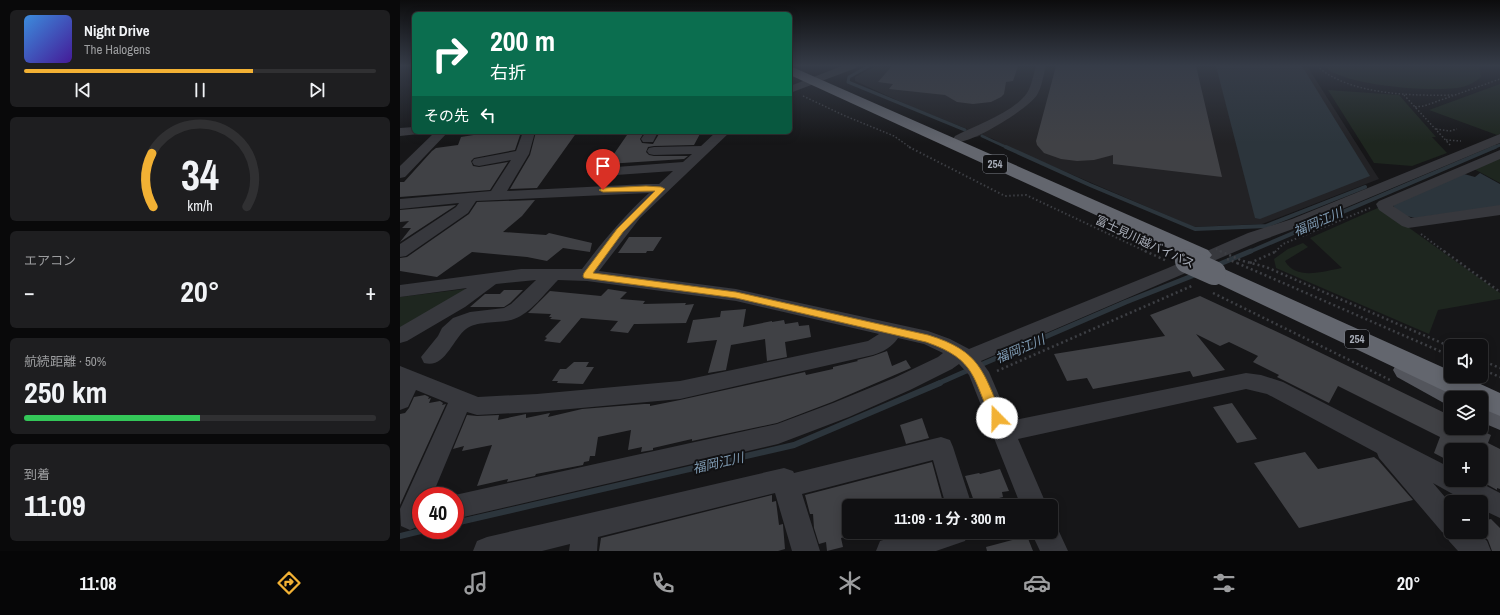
<!DOCTYPE html>
<html lang="ja">
<head>
<meta charset="utf-8">
<style>
  body { margin:0; font-family:"Archivo Narrow","Noto Sans JP",sans-serif; background:#1e1e20; color:#f1f3f6; height:100vh; display:flex; flex-direction:column; font-size:15px; white-space:nowrap }
  * { box-sizing:border-box; margin:0 }
  p { font-size:13px; color:#9c9d9f }
  .icon { flex:none; width:22px; height:22px; fill:none; stroke:currentColor; stroke-width:2; stroke-linecap:round; stroke-linejoin:round }
  .map { position:relative; flex:1; overflow:hidden }
  .details { display:flex; flex-direction:column; gap:10px; padding:10px; background:#09090a; width:400px }
  .details>* { flex:none }
  .hud { position:absolute; left:12px; top:12px; width:380px; height:122px; border-radius:6px; box-shadow:0 2px 10px #0003,0 0 0 1px #303032; background:#0b6e4f; color:#fff; overflow:hidden }
  .fabs { position:absolute; left:1044px; top:339px; display:grid; gap:8px }
  .fabs a { display:grid; place-items:center; width:44px; height:44px; border-radius:6px; background:#101012; box-shadow:0 2px 10px #0003,0 0 0 1px #303032; font-size:20px }
  .speed { position:absolute; left:12px; top:487px; display:flex; gap:8px; font-size:20px; font-weight:700; text-align:center }
  .speed>* { display:grid; place-content:center; width:52px; height:52px; border-radius:50%; background:#101012; box-shadow:0 2px 10px #0003,0 0 0 1px #303032; line-height:1 }
  .speed .limit { border:6px solid #d22; background:#fff; color:#111 }
  .pin { position:absolute; display:grid; place-items:center; width:34px; height:34px; color:#fff; margin:-41px -17px; border-radius:50% 50% 50% 0; rotate:-45deg; box-shadow:0 0 4px #0007 }
  .pin .icon { rotate:45deg }
  .me { position:absolute; width:44px; margin:-22px; rotate:338deg; stroke-linejoin:round; filter:drop-shadow(0 0 3px #0008) }
  .turn { display:flex; align-items:center; gap:14px; height:84px; padding:0 12px; font-size:18px }
  .turn .icon { width:52px; height:52px; stroke-width:2.5 }
  .turn b { display:block; font-size:28px; line-height:34px }
  .then { display:flex; align-items:center; height:38px; padding:0 12px; background:#0003; gap:8px; font-size:15px }
  .big { font-size:30px; font-weight:700; line-height:1.1 }
  .details .widget { flex:1; display:flex; flex-direction:column; justify-content:center; gap:6px; min-width:0; padding:0 14px; border-radius:6px; background:#1e1e20 }
  .details .dial { align-items:center; gap:0 }
  .dial svg { height:104px; overflow:visible; fill:none; stroke:#303032; stroke-width:7; stroke-linecap:round; text-anchor:middle }
  .dial text { fill:#f1f3f6; stroke:none }
  .song { display:flex; align-items:center; gap:12px }
  .cover { width:48px; height:48px; border-radius:6px; background:linear-gradient(135deg,hsl(210 70% 55%),hsl(260 70% 35%)) }
  .played { height:4px; border-radius:2px; background:linear-gradient(90deg,#f2b134 65%,#303032 65%) }
  .keys { display:flex; justify-content:space-around; direction:ltr }
  .heat { display:flex; justify-content:space-between; align-items:center; font-size:22px; direction:ltr }
  .charge { height:6px; border-radius:3px; background:linear-gradient(90deg,#34c759 50%,#303032 0) }
  .trip { position:absolute; left:442px; top:499px; width:216px; height:40px; border-radius:6px; background:#101012; box-shadow:0 2px 10px #0003,0 0 0 1px #303032; font-weight:700; line-height:40px; text-align:center }
  .tabs { display:flex; height:64px; justify-content:space-around; align-items:center; background:#060607; color:#9c9d9f }
  .tabs .icon { width:28px; height:28px }
  .tabs .current { color:#f2b134 }
  .tabs b { font-size:18px; color:#f1f3f6 }
  main { display:flex; flex:1; min-height:0 }
  .map>svg:first-child { display:block }
  .built { fill:#222225 }
  .green { fill:#1e261f }
  .water { fill:#2c353c }
  .lines { fill:none; stroke-linecap:round; stroke-linejoin:round }
  .stream-far3 { stroke:#2c353c; stroke-width:3 }
  .stream-far2 { stroke:#2c353c; stroke-width:4 }
  .stream-far1 { stroke:#2c353c; stroke-width:5 }
  .stream { stroke:#2c353c; stroke-width:6 }
  .building { fill:#404145 }
  .path-far2 { stroke:#3d3f44; stroke-width:1.5; stroke-dasharray:1.5 2; stroke-linecap:butt }
  .path-far1 { stroke:#3d3f44; stroke-width:2; stroke-dasharray:1.5 2.5; stroke-linecap:butt }
  .path { stroke:#3d3f44; stroke-width:2.5; stroke-dasharray:2 3; stroke-linecap:butt }
  .minor { fill:#37383d; fill-rule:evenodd }
  .major { fill:#53555c; fill-rule:evenodd }
  .highway { fill:#63666e; fill-rule:evenodd }
  .path-bridge-far1 { stroke:#3d3f44; stroke-width:2; stroke-dasharray:1.5 2.5; stroke-linecap:butt }
  .path-bridge { stroke:#3d3f44; stroke-width:2.5; stroke-dasharray:2 3; stroke-linecap:butt }
  .highway-bridge { stroke:#63666e; stroke-width:24 }
  .route { fill:#f2b134; stroke:#9d7322 }
  .labels { text-anchor:middle; dominant-baseline:central; stroke-width:4; stroke-linejoin:round; paint-order:stroke }
  .shield { fill:#111113; stroke:#7b7e86; stroke-width:1 }
  .shield-label { font-size:11px; font-weight:bold; fill:#a8adb8 }
  .street-label { font-size:12px; fill:#a8adb8; stroke:#111113 }
  .water-label { font-size:13px; font-style:italic; fill:#7f9bb3; stroke:#111113 }
</style>
</head>
<body>
<main>
<section class="details">
<div class="widget">
<div class="song"><i class="cover"></i><div><b>Night Drive</b><p>The Halogens</p></div></div>
<div class="played"></div>
<div class="keys"><svg class="icon" aria-label="previous" viewBox="0 0 24 24"><path d="M18 5L8 12l10 7zM5 5v14"/></svg><svg class="icon" aria-label="pause" viewBox="0 0 24 24"><path d="M8 5v14M16 5v14"/></svg><svg class="icon" aria-label="next" viewBox="0 0 24 24"><path d="M6 5l10 7-10 7zM19 5v14"/></svg></div>
</div>
<div class="widget dial"><svg viewBox="0 0 100 80">
<path d="M14 69A42 42 0 1 1 86 69"/>
<path d="M14 69A42 42 0 0 1 13 28" stroke="#f2b134"/>
<text x="50" y="56" font-size="32" font-weight="700">34</text>
<text x="50" y="72" font-size="11">km/h</text>
</svg></div>
<div class="widget"><p>エアコン</p>
<div class="heat"><a>−</a><b class="big">20°</b><a>+</a></div>
</div>
<div class="widget"><p>航続距離 · 50%</p><b class="big">250 km</b><div class="charge"></div></div>
<div class="widget"><p>到着</p><b class="big">11:09</b></div>
</section>
<div class="map">
<svg width="1100" height="551" viewBox="0 0 1100 551">
  <rect width="100%" height="100%" fill="#161618"/>
  <polygon class="built" points="476,66 907,66 979,179 862,224 794,227 603,145 593,139 582,135 577,137 562,131 567,129 512,107 455,81 455,77"/>
  <g class="green">
    <path d="M924,66H1079L1081,77C1075,82 1070,85 1062,87C1036,93 942,86 924,66Z"/>
    <polygon points="1100,84 1100,134 1097,135 1029,110"/>
    <polygon points="928,90 999,95 1036,137 1032,137 1047,153 1012,166 974,163"/>
    <polygon points="1100,158 1100,183 1074,169"/>
    <path d="M980,207L1100,293V299L1038,310L1029,334L876,268L874,259L888,249L903,243L908,247L885,261C896,281 924,271 942,268L910,238Z"/>
    <polygon points="65,289 65,292 0,330 0,297"/>
  </g>
  <g class="water">
    <polygon points="816,66 902,66 970,176 860,219 855,218"/>
    <path d="M1080,173L1100,184V206L1015,218C1007,216 997,214 993,205L1064,174L1075,177Z"/>
  </g>
  <g class="lines">
    <g class="stream-far3">
      <polyline points="469,66 449,77 448,82 565,130"/>
      <polyline points="582,136 608,148"/>
      <polyline points="1093,148 1100,145"/>
    </g>
    <g class="stream-far2">
      <polyline points="606,147 690,185 795,229 866,226 965,187"/>
      <polyline points="849,252 1095,147"/>
    </g>
    <g class="stream-far1">
      <polyline points="815,266 851,251"/>
      <polyline points="578,366 726,302 797,274"/>
      <polyline points="537,384 571,369"/>
    </g>
    <g class="stream">
      <polyline points="55,523 394,445 540,383"/>
      <polyline points="0,536 25,530"/>
    </g>
  </g>
  <g class="building">
    <polygon points="492,66 618,66 613,81 606,82 604,94 601,97 591,102 573,104 557,102 545,95 489,89 493,84 478,82"/>
    <polygon points="656,66 796,66 822,177 713,164 713,155 694,160 677,161 661,159 644,153 637,145 636,141"/>
    <polygon points="92,132 121,132 115,150 74,158 71,161 73,166 79,167 108,162 90,190 0,197 0,182 4,182 32,151 36,148 58,145 61,137"/>
    <polygon points="136,132 177,132 137,188 110,189 130,155"/>
    <polygon points="281,132 301,132 294,145 254,146 248,147 246,152 249,155 254,156 288,156 284,159 207,164 227,135 243,134 240,139 242,143 253,144 259,134"/>
    <polygon points="135,200 122,216 103,232 146,235 149,233 192,243 190,252 163,248 147,261 127,257 72,252 37,277 0,271 0,258 7,257 69,214 77,202"/>
    <polygon points="56,205 55,206 0,242 11,228 2,228 9,221 0,222 0,210"/>
    <polygon points="229,237 262,237 253,251 247,251 246,253 218,253"/>
    <polygon points="208,289 227,292 220,299 245,301 243,304 286,303 285,305 294,304 286,323 238,324 234,324 228,333 210,331 218,321 181,318 160,343 144,341 147,338 145,337 161,320 150,319 152,317 149,317 151,314 128,313 150,291 201,296"/>
    <polygon points="104,290 123,290 110,303 104,307 70,307 85,294 100,294"/>
    <polygon points="800,296 886,336 1051,416 1051,428 1076,428 1091,435 1088,443 1100,449 1100,489 1097,488 1097,490 1081,481 1081,450 1051,450 1051,462 1034,453 1040,437 938,386 929,403 877,377 879,375 853,362 858,356 829,342 820,346 796,334 825,370 793,377 790,371 693,389 687,378 667,381 654,354 765,336 750,315"/>
    <polygon points="346,309 343,327 372,321 372,322 384,320 385,324 398,322 399,326 409,325 411,337 385,342 387,357 367,361 365,339 331,345 326,370 308,373 317,340 287,343 293,320 320,317 321,311"/>
    <polygon points="487,351 492,366 506,360 511,368 432,402 377,423 292,441 292,439 253,448 253,450 241,452 242,447 228,450 231,430 198,437 195,456 190,456 189,461 184,462 183,465 136,474 135,476 107,482 108,479 77,486 92,445 62,451 64,446 53,449 67,415 77,416 99,415 98,420 126,414 126,418 150,413 148,417 182,409 244,404 250,404 250,406 280,400 405,372 406,375 433,369 433,367 458,361 457,360 473,356"/>
    <polygon points="174,362 189,362 186,367 194,367 183,384 157,383 158,381 152,381 160,369 166,369"/>
    <polygon points="25,395 29,397 28,399 31,398 29,403 40,401 43,403 42,405 46,404 0,505 0,414 5,413 9,408 14,397"/>
    <polygon points="832,403 857,439 837,443 813,407"/>
    <polygon points="522,418 529,438 506,444 500,425"/>
    <polygon points="905,452 918,469 974,457 978,460 1013,500 899,528 854,463"/>
    <polygon points="532,462 544,506 449,506 449,536 441,538 443,547 427,551 426,542 419,544 414,528 413,514 410,514 405,495"/>
    <polygon points="600,469 609,491 602,492 603,497 575,504 565,476 579,473 580,474"/>
    <polygon points="372,495 372,502 376,501 379,525 383,524 383,525 385,549 378,551 199,551 201,538"/>
    <polygon points="1091,519 1100,528 1100,551 1092,551 1088,540 1080,532 1081,521"/>
    <polygon points="627,536 633,551 587,551 586,547"/>
  </g>
  <g class="lines">
    <g class="path-far2">
      <path d="M917,66C949,95 1012,96 1054,95"/>
      <polyline points="1004,95 1051,146"/>
      <polyline points="403,96 443,115 494,136 511,148"/>
      <polyline points="1015,107 1024,106 1100,79"/>
      <polyline points="1036,129 1050,131 1057,129"/>
      <polyline points="1046,140 1061,141"/>
    </g>
    <g class="path-far1">
      <polyline points="509,147 605,196 626,195 747,252"/>
      <polyline points="1021,234 1045,252"/>
      <polyline points="875,252 883,244 970,208"/>
    </g>
    <g class="path">
      <polyline points="745,251 767,261"/>
      <polyline points="1044,251 1100,292"/>
      <polyline points="843,261 866,267 1051,347"/>
      <polyline points="837,263 1051,356"/>
      <polyline points="850,263 877,251"/>
      <polyline points="813,293 990,380"/>
      <polyline points="1081,360 1100,368"/>
      <polyline points="1081,369 1100,377"/>
      <polyline points="597,371 794,285"/>
    </g>
    <g class="minor">
      <polygon points="442,66 457,66 456,68 390,93 390,86"/>
      <path d="M636,66H646C643,76 642,87 637,95C628,109 570,145 555,142L553,139L555,136C576,125 613,113 627,93C632,85 633,75 636,66Z"/>
      <polygon points="14,127 14,132 20,132 19,134 0,136 0,128"/>
      <polygon points="35,132 48,132 5,177 0,178 0,166"/>
      <path d="M123,132H135L129,154L107,191L246,184H259L273,171L216,175L211,174L209,171L211,168L216,167L283,162L292,154L254,155L249,154L247,151L249,148L254,147L301,146L316,132H330L240,218L199,271L336,289L528,331L550,339L569,349L768,268L848,233L892,219L1100,134V143L904,225L860,241L581,361L589,372L610,421L846,373L861,375L883,382L1051,468V480H1075L1100,493V518L1081,509V502H1067L1033,483L1051,504V532H1078L1087,541L1091,551H1058L1049,541L1046,534L1042,532L979,458L977,453L867,394L846,389L618,439L647,506H621L569,375L559,364L552,369L510,390L449,417L378,444L55,519V496H52L55,495L377,424L433,403L494,378L538,357L543,353L524,344L498,338C492,347 483,352 473,355L280,399L137,412L77,415L67,412L32,496H21V522L19,526L10,530L1,526L0,509L48,403L16,390L8,407L0,410V366L78,397L137,394L280,381L468,341L479,334L336,301L187,281L158,280C145,293 131,313 114,319C100,324 77,320 66,329C52,340 45,369 24,363L21,357L38,336L42,328L53,318L70,312L104,308L111,304L136,280L96,284L65,307L7,341L0,343V327L67,288L0,297V285L121,269H182C203,241 224,216 249,193L76,201L68,213L6,256L0,257V244L56,207L59,203L0,209V199L91,191L111,160L79,166L74,165L72,162L74,159L116,151Z"/>
      <polygon points="246,132 258,132 253,142 243,142 241,139"/>
      <polygon points="1100,150 1100,159 993,206 1011,218 1100,205 1100,215 1008,228 1002,226 979,210 976,204 979,201"/>
      <polygon points="541,437 550,440 553,447 572,506 546,506 533,460 402,494 420,551 392,551 375,493 198,537 197,551 169,551 170,544 142,551 73,551 77,541 87,537 384,468 393,471 394,473"/>
      <polygon points="651,521 655,523 668,551 640,551 631,532 651,532"/>
      <polygon points="508,532 569,532 565,541 536,551 476,551 480,541"/>
    </g>
    <g class="major">
      <polygon points="1006,360 1015,363 1068,390 1072,398 1051,398 1051,407 997,377 993,370 997,363"/>
      <polygon points="1080,398 1081,398 1100,405 1100,430 1081,422"/>
    </g>
    <g class="highway">
      <polygon points="390,66 808,250 812,255 808,260 801,262 794,260 390,75"/>
      <polygon points="814,266 822,268 1051,371 1051,376 1063,376 1100,393 1100,416 1081,408 1081,398 1059,398 806,278 803,273 806,268"/>
    </g>
    <polyline class="path-bridge-far1" points="816,249 822,252"/>
    <g class="path-bridge">
      <polyline points="820,251 843,261"/>
      <polyline points="827,259 837,263"/>
    </g>
    <polyline class="highway-bridge" points="787,261 814,273"/>
  </g>
  <linearGradient id="sky" x2="0" y2="1"><stop stop-color="#0c0c0d"/><stop offset="0.46" stop-color="#363c48"/><stop offset="1" stop-color="#363c48" stop-opacity="0"/></linearGradient>
  <rect width="1100" height="143" fill="url(#sky)"/>
  <path class="route" d="M246,186L261,187L265,189L223,232L193,273L336,292L528,335C581,351 583,372 603,418L601,422L597,423L593,422C572,379 578,360 526,342L336,298L184,278L183,276L184,273L217,229L255,191L203,192L199,190L203,188Z"/>
  <g class="labels">
    <g class="shield">
      <rect x="583" y="155" width="24" height="18" rx="3"/>
      <rect x="945" y="330" width="24" height="18" rx="3"/>
    </g>
    <g class="shield-label">
      <text x="595" y="164">254</text>
      <text x="957" y="339">254</text>
    </g>
    <g class="street-label">
      <text transform="translate(745 242) rotate(25)">富士見川越バイパス</text>
    </g>
    <g class="water-label">
      <text transform="translate(918 222) rotate(-23)">福岡江川</text>
      <text transform="translate(620 349) rotate(-23)">福岡江川</text>
      <text transform="translate(318 463) rotate(-13)">福岡江川</text>
    </g>
  </g>
</svg>
<div class="fabs">
<a><svg class="icon" aria-label="sound" viewBox="0 0 24 24"><path d="M4 9h4l5-4v14l-5-4H4zM17 9q2 3 0 6"/></svg></a>
<a><svg class="icon" aria-label="layers" viewBox="0 0 24 24"><path d="M12 4l9 5-9 5-9-5zM3 14l9 5 9-5"/></svg></a>
<a>+</a>
<a>−</a>
</div>
<div class="speed"><div class="limit">40</div></div>
<div class="pin" style="left:203px;top:190px;background:#d93025"><svg class="icon" aria-label="arrive" viewBox="0 0 24 24"><path d="M6 21V4h12l-3 4 3 4H6"/></svg></div>
<svg class="me" style="left:597px;top:418px" viewBox="-20 -20 40 40"><circle r="19" fill="#fff"/><path d="M0-13L10 11 0 6-10 11z" fill="#f2b134"/></svg>
<div class="trip">11:09 · 1 分 · 300 m</div>
<div class="hud">
<div class="turn"><svg class="icon" aria-label="right" viewBox="0 0 24 24"><path d="M7 20v-9h11M14 6l5 5-5 5"/></svg><div><b>200 m</b>右折</div></div>
<div class="then">その先<svg class="icon" aria-label="left" viewBox="0 0 24 24"><path d="M17 20v-9H6M10 6l-5 5 5 5"/></svg></div>
</div>
</div>
</main>
<nav class="tabs">
<b>11:08</b>
<svg class="icon current" aria-label="directions" viewBox="0 0 24 24"><path d="M12 3l9 9-9 9-9-9zM9 14v-3h6M13 9l2 2-2 2"/></svg>
<svg class="icon" aria-label="music" viewBox="0 0 24 24"><path d="M9 18V5l10-2v13"/><circle cx="6" cy="18" r="3"/><circle cx="16" cy="16" r="3"/></svg>
<svg class="icon" aria-label="phone" viewBox="0 0 24 24"><path d="M5 4h4l2 5-3 2q2 4 5 5l2-3 5 2v4C11 20 4 13 5 4z"/></svg>
<svg class="icon" aria-label="climate" viewBox="0 0 24 24"><path d="M12 3v18M4 7l16 10M4 17L20 7"/></svg>
<svg class="icon" aria-label="car" viewBox="0 0 24 24"><path d="M5 17H2v-5l4-1 3-4h7l3 4 3 1v5h-3M9 17h6M6 11h13"/><circle cx="7" cy="17" r="2"/><circle cx="17" cy="17" r="2"/></svg>
<svg class="icon" aria-label="filters" viewBox="0 0 24 24"><path d="M4 7h16M4 17h16"/><circle cx="9" cy="7" r="2"/><circle cx="15" cy="17" r="2"/></svg>
<b>20°</b>
</nav>
</body>
</html>
